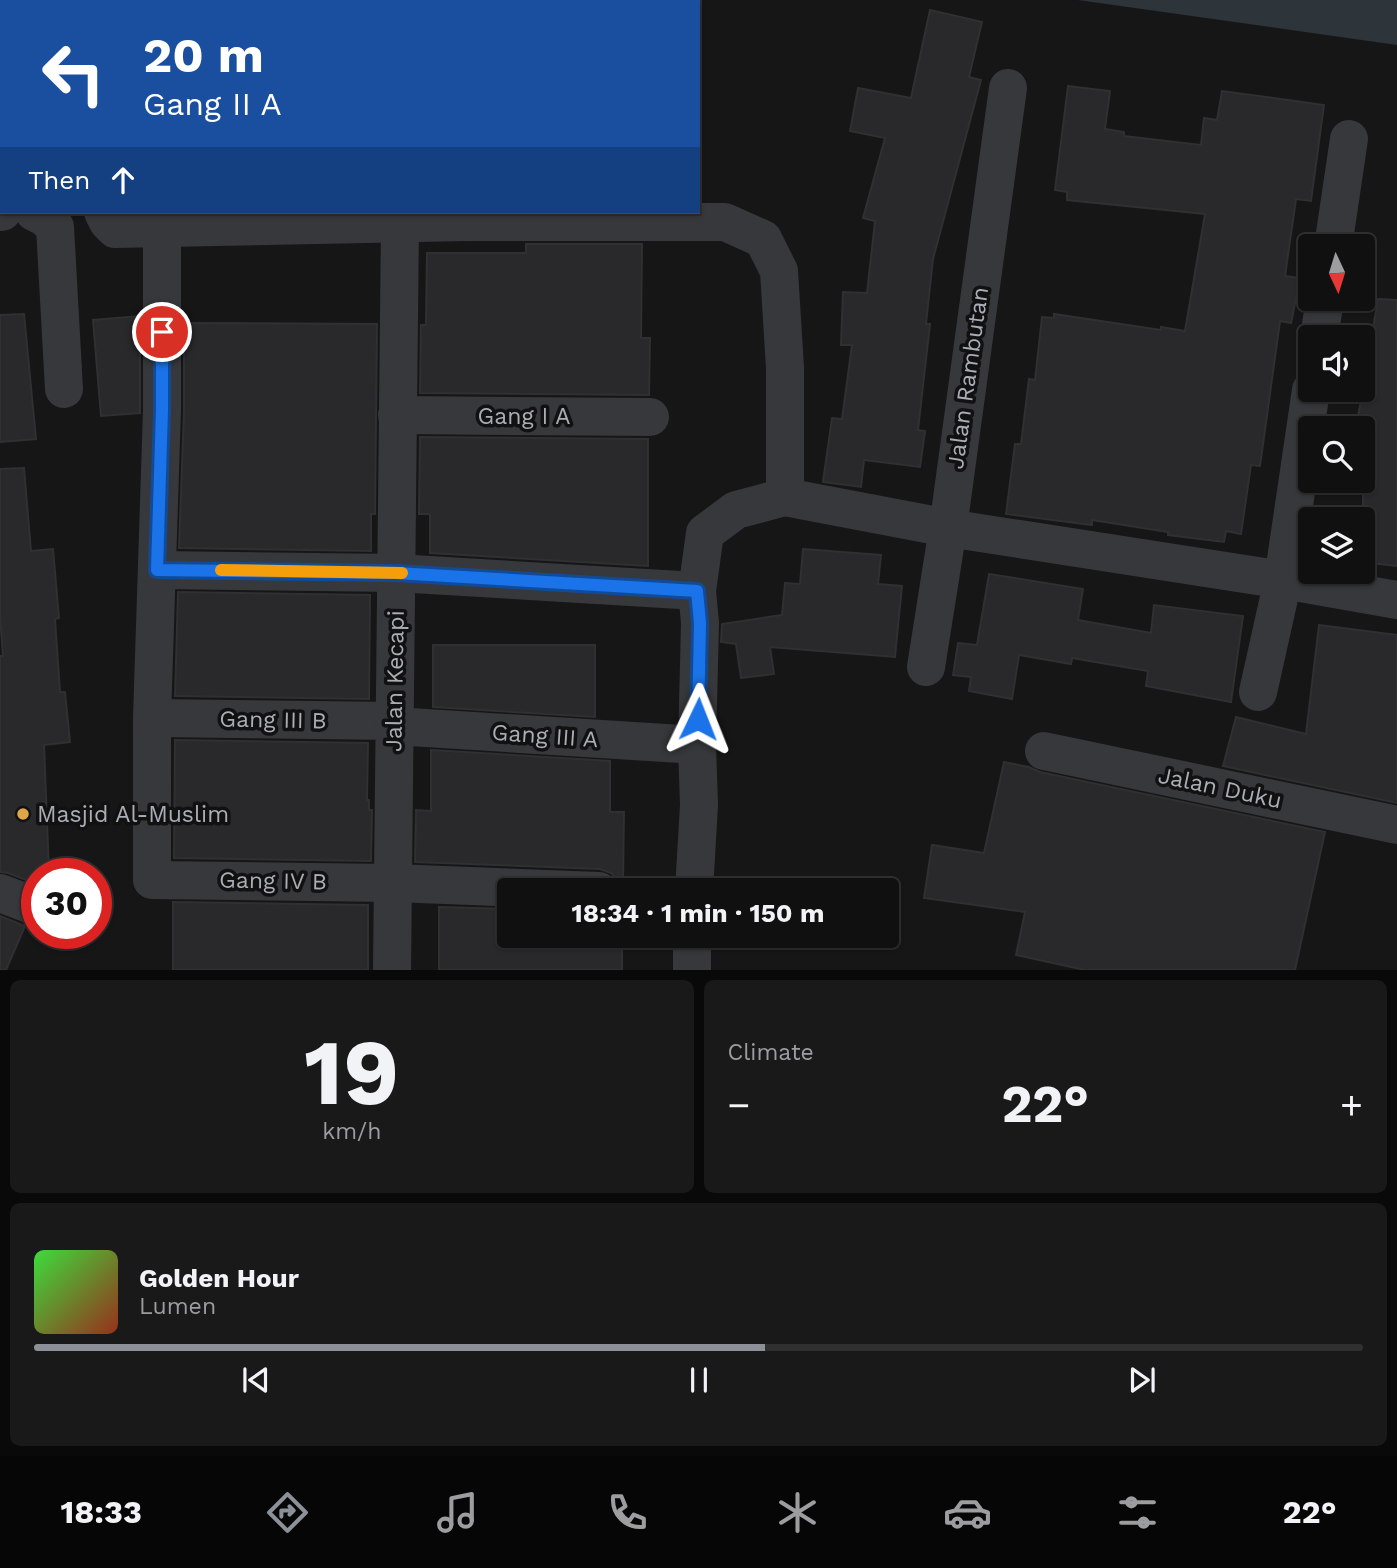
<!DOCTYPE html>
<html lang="en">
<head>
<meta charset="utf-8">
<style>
  body { margin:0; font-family:"Work Sans",sans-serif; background:#19191a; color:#f1f3f6; height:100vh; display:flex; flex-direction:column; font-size:26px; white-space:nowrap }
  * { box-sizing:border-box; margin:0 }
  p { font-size:23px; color:#9c9d9f }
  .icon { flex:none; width:38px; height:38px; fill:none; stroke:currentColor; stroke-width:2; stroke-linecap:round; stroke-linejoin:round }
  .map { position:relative; height:970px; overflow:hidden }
  .side { display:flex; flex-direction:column; gap:10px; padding:10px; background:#090909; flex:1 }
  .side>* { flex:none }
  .top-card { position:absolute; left:0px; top:0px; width:700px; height:214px; box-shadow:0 2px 5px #0004,0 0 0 2px #303031; background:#1a4fa0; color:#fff; overflow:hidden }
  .needle { width:46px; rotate:176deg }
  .fabs { position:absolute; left:1298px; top:234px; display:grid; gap:14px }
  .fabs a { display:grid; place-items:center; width:77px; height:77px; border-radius:7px; background:#101011; box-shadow:0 2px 5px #0004,0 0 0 2px #303031; font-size:35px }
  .speed { position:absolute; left:21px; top:858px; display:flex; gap:14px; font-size:35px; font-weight:700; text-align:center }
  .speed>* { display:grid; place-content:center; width:91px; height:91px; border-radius:50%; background:#101011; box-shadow:0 2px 5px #0004,0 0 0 2px #303031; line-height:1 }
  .speed .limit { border:10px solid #d22; background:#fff; color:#111 }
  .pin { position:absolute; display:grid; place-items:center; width:60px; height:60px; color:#fff; margin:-30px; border:4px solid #fff; border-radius:50%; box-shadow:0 2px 7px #0007 }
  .me { position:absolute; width:77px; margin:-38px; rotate:2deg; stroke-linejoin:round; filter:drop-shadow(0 0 5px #0008) }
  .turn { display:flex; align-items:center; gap:24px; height:147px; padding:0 28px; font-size:32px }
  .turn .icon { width:91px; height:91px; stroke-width:2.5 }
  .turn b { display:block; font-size:49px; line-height:60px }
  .then { display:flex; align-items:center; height:66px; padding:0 28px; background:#0003; gap:14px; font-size:26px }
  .big { font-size:52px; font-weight:700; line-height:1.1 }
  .side .card { flex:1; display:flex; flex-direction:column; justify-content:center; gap:10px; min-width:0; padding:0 24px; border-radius:10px; background:#19191a }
  .side .dial { align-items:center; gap:0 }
  .dial b { font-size:91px; line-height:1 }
  .song { display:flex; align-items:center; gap:21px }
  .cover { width:84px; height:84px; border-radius:10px; background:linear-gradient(135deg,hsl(120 70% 55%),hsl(10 70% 35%)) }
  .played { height:7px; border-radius:4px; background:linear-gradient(90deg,#8c9099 55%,#303031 55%) }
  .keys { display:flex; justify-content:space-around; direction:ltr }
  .heat { display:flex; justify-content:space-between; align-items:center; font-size:38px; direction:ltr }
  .side .tiles { flex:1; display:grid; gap:10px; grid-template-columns:1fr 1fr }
  .card:last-child { grid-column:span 2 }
  .trip { position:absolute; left:497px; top:878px; width:402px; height:70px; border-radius:7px; background:#101011; box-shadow:0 2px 5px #0004,0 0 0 2px #303031; font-weight:700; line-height:70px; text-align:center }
  .tab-bar { display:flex; height:112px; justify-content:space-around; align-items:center; background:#060607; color:#9c9d9f }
  .tab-bar .icon { width:49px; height:49px }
  .tab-bar .current { color:#8c9099 }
  .tab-bar b { font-size:32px; color:#f1f3f6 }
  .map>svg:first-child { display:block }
  .green { fill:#1c221d }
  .water { fill:#2d353a }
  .building { fill:#29292b; stroke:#303033; stroke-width:2 }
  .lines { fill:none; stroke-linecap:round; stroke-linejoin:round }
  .minor { stroke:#37383c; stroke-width:38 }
  .route-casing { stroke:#114b97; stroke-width:18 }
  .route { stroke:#1a73e8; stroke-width:12 }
  .slow { stroke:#f59e0b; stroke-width:12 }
  .poi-dot { fill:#dea647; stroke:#111112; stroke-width:2.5 }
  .labels { text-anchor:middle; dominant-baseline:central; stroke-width:7; stroke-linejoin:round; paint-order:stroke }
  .street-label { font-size:23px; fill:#a9adb6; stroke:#111112 }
  .poi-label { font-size:23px; fill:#a9adb6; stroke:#111112; text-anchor:start }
</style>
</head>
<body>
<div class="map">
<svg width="1397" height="970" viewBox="0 0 1397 970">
  <rect width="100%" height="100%" fill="#161617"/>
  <rect class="green" x="225" y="0" width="253" height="2"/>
  <polygon class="water" points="1078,0 1397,0 1397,45"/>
  <g class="building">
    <polygon points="930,10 982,22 969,77 981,80 933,259 926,324 930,324 918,430 925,431 920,467 864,460 861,487 823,482 832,418 842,419 852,345 841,345 843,292 867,293 875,221 863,218 885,138 850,131 858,88 911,98"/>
    <polygon points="1068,86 1110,91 1105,129 1124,132 1124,136 1201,145 1204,118 1217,120 1222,91 1324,105 1311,201 1296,199 1285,276 1300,278 1291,323 1280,321 1260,466 1251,465 1241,534 1226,531 1224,542 1168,535 1168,532 1092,520 1092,525 1006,514 1015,444 1021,444 1029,379 1035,380 1042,317 1054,318 1054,314 1161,330 1161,327 1185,331 1205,214 1067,200 1067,192 1055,190"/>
    <polygon points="526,244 642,244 641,338 650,338 649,395 420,393 421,325 426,325 427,253 526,253"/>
    <polygon points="1378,299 1397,300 1397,566 1363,562 1363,429 1356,429"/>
    <polygon points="24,314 36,439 0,442 0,315"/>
    <polygon points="140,316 140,413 101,416 93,320"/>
    <polygon points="184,323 377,324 375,514 371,514 371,551 179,548 184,411"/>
    <polygon points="420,437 648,439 648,566 430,553 430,514 419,514"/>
    <polygon points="24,468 31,551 53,549 59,618 55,619 60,692 65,692 70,742 44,745 49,873 37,873 37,884 8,873 0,872 0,656 3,656 0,615 0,469"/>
    <polygon points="803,549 881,555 878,584 902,586 895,657 770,647 774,674 741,678 736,644 721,642 722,624 782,615 785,583 800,584"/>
    <polygon points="989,574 1083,589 1078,620 1151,633 1154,605 1243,616 1231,702 1146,686 1148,671 1072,658 1071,664 1019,655 1012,699 969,691 971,677 953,675 958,643 977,645"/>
    <polygon points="178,592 370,595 369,699 175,696"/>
    <polygon points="1319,625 1397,635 1397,803 1223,766 1236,717 1306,734"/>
    <polygon points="433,645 595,645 595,717 433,707"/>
    <polygon points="175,740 368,743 367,800 369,800 369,810 372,810 371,861 174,858"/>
    <polygon points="431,750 610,761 610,812 624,812 623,881 621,881 621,891 618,880 611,873 600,869 415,862 416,810 431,811"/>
    <polygon points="1004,762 1029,767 1040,772 1325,832 1295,970 1085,970 1016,955 1025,912 924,898 932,845 984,853"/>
    <polygon points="173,902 368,905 368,970 173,970"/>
    <polygon points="439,907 509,909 509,936 622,936 622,970 439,970"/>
    <polygon points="0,916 25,926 6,970 0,970"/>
  </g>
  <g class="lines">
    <g class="minor">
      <polyline points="34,0 35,2"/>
      <polyline points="82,0 82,2"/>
      <polyline points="209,0 209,2"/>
      <polyline points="455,0 455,2"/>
      <polyline points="0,212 2,212"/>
      <polyline points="34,212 44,217 55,227 64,389"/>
      <polyline points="103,212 108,222 115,229 467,222 725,222 763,239 779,271 785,368 785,497 948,528 1283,580 1397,600"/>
      <polyline points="162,227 162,410 152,718 152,880 393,883 599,891"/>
      <polyline points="1333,247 1349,139"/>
      <polyline points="1319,338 1325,299"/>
      <polyline points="397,415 650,417"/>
      <polyline points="157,570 396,573 697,591"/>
      <polyline points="926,667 948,528 1008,88"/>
      <polyline points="1258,692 1283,580 1311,390"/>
      <polyline points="152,718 395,721"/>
      <polyline points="394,726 697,745"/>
      <polyline points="1044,751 1397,825"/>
      <polyline points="694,891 699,805 697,745 700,623 697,591 705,533 736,510 785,497"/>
      <polyline points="0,893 37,907"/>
      <polyline points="392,970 400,224"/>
      <polyline points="692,970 692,936"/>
    </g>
  </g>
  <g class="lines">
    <g class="route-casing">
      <polyline id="route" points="162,332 162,410 157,570 396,573 697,591 700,623 698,719"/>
    </g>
    <use href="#route" class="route"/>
    <polyline class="slow" points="221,570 402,573"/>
  </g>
  <circle class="poi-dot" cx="23" cy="814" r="7"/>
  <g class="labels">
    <g class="street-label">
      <text transform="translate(968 378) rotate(-82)">Jalan Rambutan</text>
      <text x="524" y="416">Gang I A</text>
      <text transform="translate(395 681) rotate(-89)">Jalan Kecapi</text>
      <text transform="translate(273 720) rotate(1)">Gang III B</text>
      <text transform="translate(545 736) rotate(4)">Gang III A</text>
      <text transform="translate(1220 788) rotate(12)">Jalan Duku</text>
      <text transform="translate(273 881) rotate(1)">Gang IV B</text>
    </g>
    <g class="poi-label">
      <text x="37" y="814">Masjid Al-Muslim</text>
    </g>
  </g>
</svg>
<div class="fabs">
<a><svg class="needle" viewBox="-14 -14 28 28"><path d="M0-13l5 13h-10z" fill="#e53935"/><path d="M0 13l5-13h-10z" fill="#9c9d9f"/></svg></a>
<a><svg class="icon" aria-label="sound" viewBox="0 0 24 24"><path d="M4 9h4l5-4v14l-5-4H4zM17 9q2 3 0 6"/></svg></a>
<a><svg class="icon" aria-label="search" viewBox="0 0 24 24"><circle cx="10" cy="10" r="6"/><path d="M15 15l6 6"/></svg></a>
<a><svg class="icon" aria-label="layers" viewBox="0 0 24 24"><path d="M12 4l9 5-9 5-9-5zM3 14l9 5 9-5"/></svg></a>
</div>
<div class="speed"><div class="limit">30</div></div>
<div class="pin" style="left:162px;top:332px;background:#d93025"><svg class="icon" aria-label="arrive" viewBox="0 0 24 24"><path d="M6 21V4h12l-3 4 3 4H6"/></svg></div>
<svg class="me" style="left:698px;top:719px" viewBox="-20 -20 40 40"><path d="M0-17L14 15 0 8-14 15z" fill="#1a73e8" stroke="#fff" stroke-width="4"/></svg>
<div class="trip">18:34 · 1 min · 150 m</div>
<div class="top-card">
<div class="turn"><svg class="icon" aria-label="left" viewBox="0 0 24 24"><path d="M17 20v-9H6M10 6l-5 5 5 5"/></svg><div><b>20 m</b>Gang II A</div></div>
<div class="then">Then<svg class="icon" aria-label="ahead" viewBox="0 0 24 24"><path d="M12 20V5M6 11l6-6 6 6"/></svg></div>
</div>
</div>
<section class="side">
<div class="tiles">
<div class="card dial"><b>19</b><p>km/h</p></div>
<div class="card"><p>Climate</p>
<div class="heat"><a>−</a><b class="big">22°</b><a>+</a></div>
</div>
<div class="card">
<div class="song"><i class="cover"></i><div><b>Golden Hour</b><p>Lumen</p></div></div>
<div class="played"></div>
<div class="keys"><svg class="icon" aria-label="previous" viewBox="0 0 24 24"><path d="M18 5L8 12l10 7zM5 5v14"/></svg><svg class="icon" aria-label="pause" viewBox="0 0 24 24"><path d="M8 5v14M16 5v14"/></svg><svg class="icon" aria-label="next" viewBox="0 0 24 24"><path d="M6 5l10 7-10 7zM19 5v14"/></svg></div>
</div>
</div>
</section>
<nav class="tab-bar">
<b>18:33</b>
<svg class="icon current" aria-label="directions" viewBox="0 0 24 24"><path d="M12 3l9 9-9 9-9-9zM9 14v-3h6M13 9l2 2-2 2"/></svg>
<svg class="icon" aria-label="music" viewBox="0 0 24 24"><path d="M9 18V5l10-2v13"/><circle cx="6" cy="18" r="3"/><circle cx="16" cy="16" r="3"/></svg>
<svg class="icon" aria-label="phone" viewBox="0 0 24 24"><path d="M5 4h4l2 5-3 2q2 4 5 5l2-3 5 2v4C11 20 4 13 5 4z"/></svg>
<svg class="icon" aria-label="climate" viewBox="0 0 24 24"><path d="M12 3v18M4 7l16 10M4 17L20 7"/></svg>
<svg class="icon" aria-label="car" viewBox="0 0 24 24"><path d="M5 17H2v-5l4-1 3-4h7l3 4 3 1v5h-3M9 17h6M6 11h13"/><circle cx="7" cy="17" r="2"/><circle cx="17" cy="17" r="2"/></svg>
<svg class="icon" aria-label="filters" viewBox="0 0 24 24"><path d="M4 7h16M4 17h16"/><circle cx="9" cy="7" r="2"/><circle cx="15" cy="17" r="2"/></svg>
<b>22°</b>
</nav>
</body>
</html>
